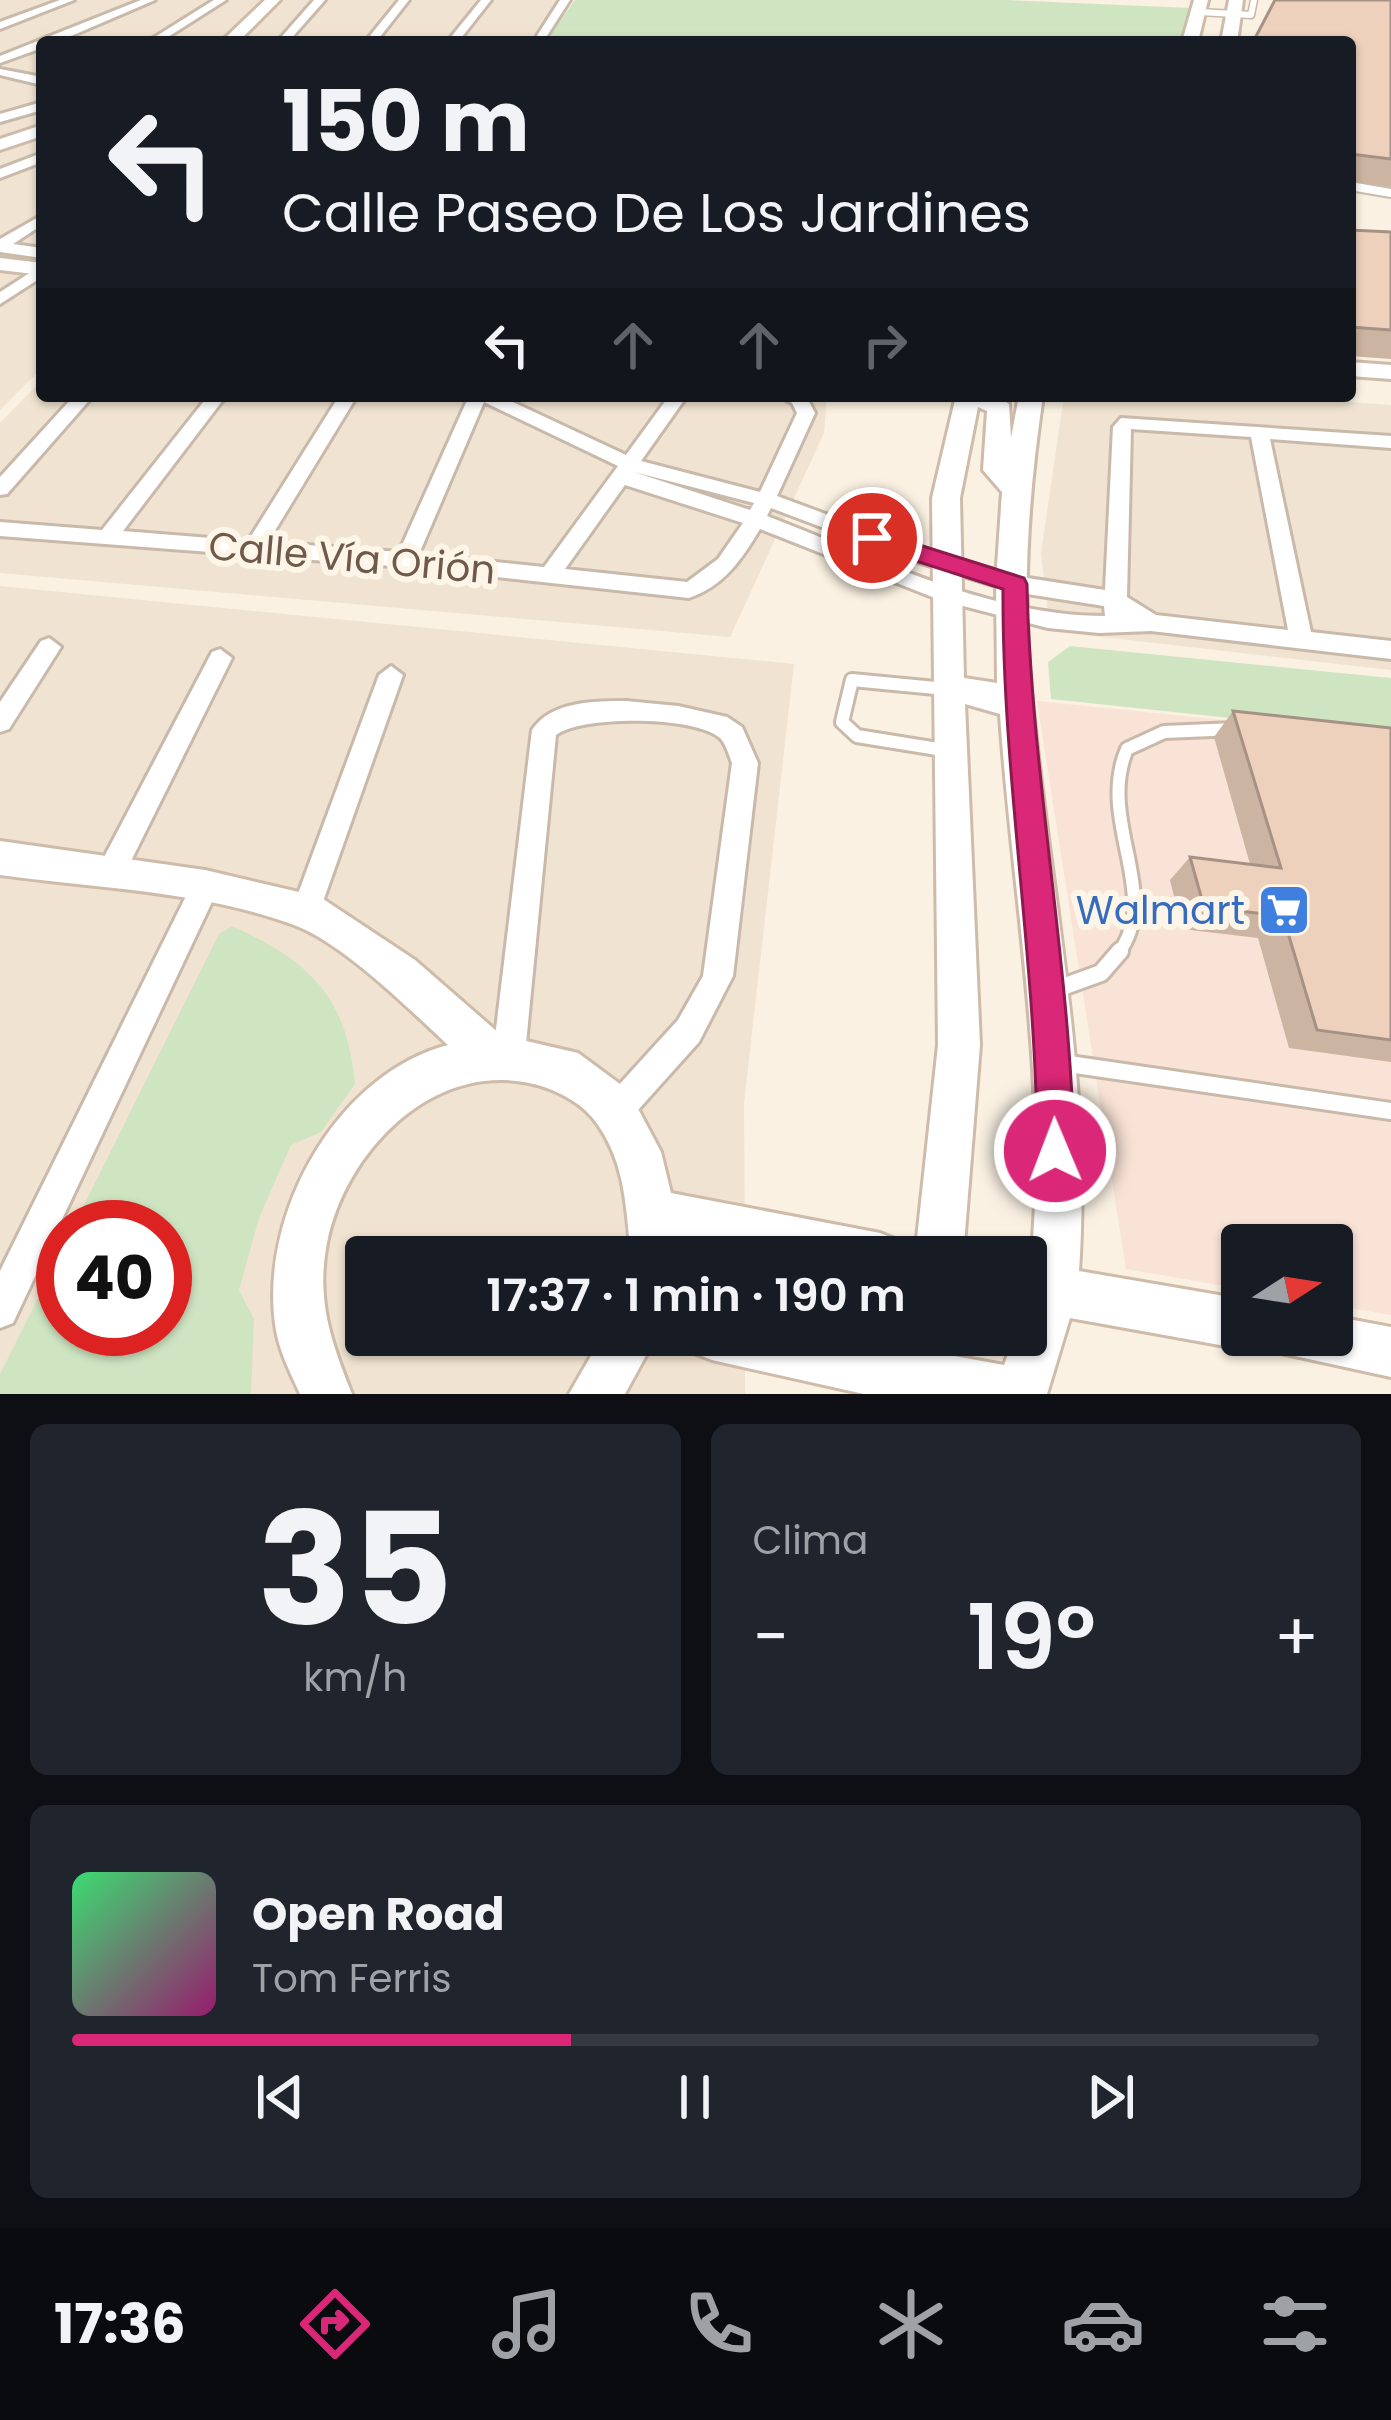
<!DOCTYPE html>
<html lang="es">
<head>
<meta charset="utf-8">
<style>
  body { margin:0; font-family:Poppins,sans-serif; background:#20242c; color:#f1f3f6; height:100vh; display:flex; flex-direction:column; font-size:45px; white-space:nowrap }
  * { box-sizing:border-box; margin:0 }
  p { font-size:39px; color:#9ea1a6 }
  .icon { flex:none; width:66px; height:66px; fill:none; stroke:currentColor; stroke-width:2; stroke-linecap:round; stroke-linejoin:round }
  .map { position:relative; height:1394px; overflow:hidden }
  .details { display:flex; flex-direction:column; gap:30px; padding:30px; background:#0d0f14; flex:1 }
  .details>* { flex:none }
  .top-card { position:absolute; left:36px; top:36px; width:1320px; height:366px; border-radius:12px; box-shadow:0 3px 9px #0004; background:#171b24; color:#f1f3f6; overflow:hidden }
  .needle { width:78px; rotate:78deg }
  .controls { position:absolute; left:1221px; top:1224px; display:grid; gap:24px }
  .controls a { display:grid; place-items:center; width:132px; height:132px; border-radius:12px; background:#171b24; box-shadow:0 3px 9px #0004; font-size:60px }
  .speed { position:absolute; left:36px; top:1200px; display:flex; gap:24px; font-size:60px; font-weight:700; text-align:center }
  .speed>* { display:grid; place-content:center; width:156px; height:156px; border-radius:50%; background:#171b24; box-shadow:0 3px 9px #0004; line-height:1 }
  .speed .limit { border:18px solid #d22; background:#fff; color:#111 }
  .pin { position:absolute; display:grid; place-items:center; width:102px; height:102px; color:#fff; margin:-51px; border:6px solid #fff; border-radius:50%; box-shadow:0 3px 12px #0007 }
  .me { position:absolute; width:132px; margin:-66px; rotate:359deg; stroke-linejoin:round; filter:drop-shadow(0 0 9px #0008) }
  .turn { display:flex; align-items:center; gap:42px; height:252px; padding:0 48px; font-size:54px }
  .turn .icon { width:156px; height:156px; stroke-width:2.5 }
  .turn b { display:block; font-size:84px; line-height:102px }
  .lanes { display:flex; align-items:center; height:114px; padding:0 48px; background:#0003; justify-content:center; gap:60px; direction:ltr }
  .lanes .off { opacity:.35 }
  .big { font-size:90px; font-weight:600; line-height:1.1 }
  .details .tile { flex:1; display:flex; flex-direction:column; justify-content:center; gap:18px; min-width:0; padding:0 42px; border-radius:18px; background:#20242c }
  .details .dial { align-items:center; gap:0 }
  .dial b { font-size:156px; line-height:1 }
  .song { display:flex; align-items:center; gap:36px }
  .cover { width:144px; height:144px; border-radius:18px; background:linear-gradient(135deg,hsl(140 70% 55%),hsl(320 70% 35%)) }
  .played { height:12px; border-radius:6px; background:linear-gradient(90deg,#db2777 40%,#363941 40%) }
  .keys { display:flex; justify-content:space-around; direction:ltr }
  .heat { display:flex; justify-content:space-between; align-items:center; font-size:66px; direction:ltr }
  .details .tiles { flex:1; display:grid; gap:30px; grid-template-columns:1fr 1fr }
  .tile:last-child { grid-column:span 2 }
  .trip { position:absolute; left:345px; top:1236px; width:702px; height:120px; border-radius:12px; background:#171b24; box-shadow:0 3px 9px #0004; font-weight:600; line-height:120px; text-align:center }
  .tabs { display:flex; height:192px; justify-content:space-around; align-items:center; background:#090b0e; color:#9ea1a6 }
  .tabs .icon { width:84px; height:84px }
  .tabs .on { color:#db2777 }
  .tabs b { font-size:54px; color:#f1f3f6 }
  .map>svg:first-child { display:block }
  .residential { fill:#f0e3d1; fill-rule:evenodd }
  .commercial { fill:#f9e2d6 }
  .green { fill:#cfe5c2 }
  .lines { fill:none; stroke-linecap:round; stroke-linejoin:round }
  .lane-far3-casing { stroke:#c9b9aa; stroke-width:9 }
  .lane-far2-casing { stroke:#c9b9aa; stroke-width:12 }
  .lane-far1-casing { stroke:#c9b9aa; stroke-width:18 }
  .lane-casing { stroke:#c9b9aa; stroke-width:22 }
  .street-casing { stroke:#c9b9aa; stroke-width:6 }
  .secondary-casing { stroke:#cebbaa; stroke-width:6 }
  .lane-far3 { stroke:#fff; stroke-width:6 }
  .lane-far2 { stroke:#fff; stroke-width:8 }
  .lane-far1 { stroke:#fff; stroke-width:12 }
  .lane { stroke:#fff; stroke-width:16 }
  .street { fill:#fff; fill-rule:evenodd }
  .secondary { fill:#fff; fill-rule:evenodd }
  .wall { fill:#ccb4a2 }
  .building { fill:#edd1bc; stroke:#a69284; stroke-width:3 }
  .route { fill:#db2777; stroke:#8e194d; stroke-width:3 }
  .labels { text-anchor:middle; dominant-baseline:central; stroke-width:12; stroke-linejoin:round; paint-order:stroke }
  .street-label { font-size:39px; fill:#6f594b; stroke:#fdf5e7 }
  .shop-label { font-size:39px; fill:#366cbe; stroke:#fdf5e7; text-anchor:end }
</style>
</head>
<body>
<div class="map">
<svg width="1391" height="1394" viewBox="0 0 1391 1394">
  <rect width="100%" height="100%" fill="#faf1e2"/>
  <g class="residential">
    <polygon points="0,0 568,0 538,42 42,42 42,368 0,410"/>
    <polygon points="42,380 42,396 827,396 824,433 730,637 0,573 0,423"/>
    <polygon points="1064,396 1266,396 1391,405 1391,670 1050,631 1041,553"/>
    <path d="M0,586L794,664L744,1103L745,1257H366V1335H745V1394H0ZM63,1227H165V1329H63Z"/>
  </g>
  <polygon class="commercial" points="1037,701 1391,737 1391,1315 1332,1305 1332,1245 1242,1245 1242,1289 1126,1269"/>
  <g class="green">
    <polygon points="575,0 1006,0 1191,8 1180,42 545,42"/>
    <polygon points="1070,646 1391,678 1391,735 1051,699 1048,662"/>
    <path d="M232,926C309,961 347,996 355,1084L321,1132L291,1145L259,1218L239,1290L254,1319L251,1394H0V1374L63,1248V1329H165V1227H73L219,934Z"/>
  </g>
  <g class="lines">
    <g class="lane-far3-casing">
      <polyline id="lane-far3" points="1200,12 1251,15 1254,0"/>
    </g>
    <g class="lane-far2-casing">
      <polyline id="lane-far2" points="1350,186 1391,193"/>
    </g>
    <g class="lane-far1-casing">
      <g id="lane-far1">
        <polyline points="946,689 852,680 842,722 857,736 950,751"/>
        <path d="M1118,954C1163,894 1096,821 1127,749L1164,732L1235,729"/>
      </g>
    </g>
    <g class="lane-casing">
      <g id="lane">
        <polyline points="1054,990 1101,973 1120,951"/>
        <polyline points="1062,1063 1391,1111"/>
      </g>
    </g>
    <g class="street-casing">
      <g id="street">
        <polygon points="60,0 74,0 0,29 0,22"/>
        <polygon points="141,0 155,0 57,42 42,42 42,48 0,63 0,56"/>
        <polygon points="214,0 226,0 160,42 147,42"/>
        <polygon points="314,0 325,0 288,42 277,42"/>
        <polygon points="399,0 409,0 376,42 365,42"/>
        <polygon points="481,0 491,0 458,42 447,42"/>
        <polygon points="560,0 570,0 543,42 533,42"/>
        <polygon points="0,69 42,77 42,85 0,75"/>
        <polygon points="42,102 42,110 0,122 0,114"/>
        <polygon points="42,153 42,162 0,178 0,169"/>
        <polygon points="42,215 42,225 13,244 42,248 42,258 0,252 0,239"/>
        <polygon points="42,265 42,277 0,304 0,292"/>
        <polygon points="74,396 93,396 7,494 0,495 0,477"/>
        <path d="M208,396H226L123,531L248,541L339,396H357L268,542L399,552L469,396H500L626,455L669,396H687L641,461L760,492L797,413L792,403L779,396H806L815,413L777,496L912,546L1015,576L1105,590L1113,427L1121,418L1391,436V448L1270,439L1311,632L1391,641V659L1151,631L1099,633L1048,628L940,600L760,529C742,559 724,586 689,598L406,567L0,536V522L102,530ZM484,402L618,466L544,567L419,554ZM1131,429L1251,437L1288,630L1156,615L1127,597ZM634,472L754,503L750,510ZM625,485L743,523L718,559L687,582L565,569ZM771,508L898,556L1015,592L1104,606L1105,616C987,616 875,557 767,516Z"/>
        <polygon points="49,638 61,647 9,729 0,732 0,702 41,641"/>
        <polygon points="220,649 232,658 121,881 111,884 101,881 97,872 101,863 212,652"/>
        <polygon points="391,666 403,675 320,910 316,919 306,923 296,919 292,910 379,675"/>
        <path d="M626,701L678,706L727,717L742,727L758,763L733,976L699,1042L629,1120L618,1125L607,1120L602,1109L607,1098L678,1020L703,976L732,763C729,755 726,744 720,738C696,716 582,715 556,735L525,1054L520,1065L509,1070L498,1065L493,1054L532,730C551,701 594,701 626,701Z"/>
        <polygon points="205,874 215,878 219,887 13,1323 0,1328 0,1271 195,878"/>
      </g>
    </g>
    <g class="secondary-casing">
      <g id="secondary">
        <polygon points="265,0 280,0 238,42 221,42"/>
        <polygon points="1194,0 1208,0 1198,42 1182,42"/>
        <polygon points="1229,0 1243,0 1237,42 1221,42"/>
        <polygon points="42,125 42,136 0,150 0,139"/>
        <polygon points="0,258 42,263 42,275 0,270"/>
        <polygon points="1350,362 1391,365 1391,379 1350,376"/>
        <path d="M956,396H998L1009,404L1011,438L1019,396H1043C1029,490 1022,583 1030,678C1046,874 1093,1073 1079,1271L1242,1299V1335H1263L1242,1349L1070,1318L1047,1394H864L712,1360L694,1353L687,1335H845L885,1343L888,1335H938L932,1352L1004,1365L1015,1335H1026V1261L1031,1262C1049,1081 1012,895 1000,714L965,704L980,1045L963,1257H915L938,1045L932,498ZM978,407L987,411L983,470L1002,492L996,581L997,683L964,678L960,498Z"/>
        <path d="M0,841L205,870L320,897L415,960L501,1035L578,1053L628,1090L661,1152L671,1193L880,1233L897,1240L904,1257H756L677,1242L679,1257H631C626,1210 626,1165 598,1125C584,1103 554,1088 529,1083C432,1062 345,1152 327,1243C316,1300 331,1342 352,1394H300C290,1372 278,1349 275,1324C260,1213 337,1074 448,1045C409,1009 343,943 294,925C203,891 95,888 0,875Z"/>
        <polygon points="1332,1316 1391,1327 1391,1377 1281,1353 1274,1335 1332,1335"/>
        <polygon points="603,1335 657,1335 625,1394 569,1394"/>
      </g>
    </g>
    <use href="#lane-far3" class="lane-far3"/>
    <use href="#lane-far2" class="lane-far2"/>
    <use href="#lane-far1" class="lane-far1"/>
    <use href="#lane" class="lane"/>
    <use href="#street" class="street"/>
    <use href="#secondary" class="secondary"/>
  </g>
  <g class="wall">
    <polygon points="1391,0 1391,187 1350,181 1350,42"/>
    <polygon points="1350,230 1391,232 1391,359 1350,356"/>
    <polygon points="1233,711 1391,728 1391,1062 1289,1048 1258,938 1182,929 1170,880 1190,857 1250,864 1214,737"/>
  </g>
  <g class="building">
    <polygon points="1275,0 1391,0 1391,159 1350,154 1350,42 1253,42"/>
    <polygon points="1350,230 1391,232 1391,330 1350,327"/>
    <polygon points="1233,711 1391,728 1391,1040 1317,1030 1283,916 1204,907 1190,857 1281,868"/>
  </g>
  <path class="route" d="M872,530L1024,578L1027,584C1031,774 1070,961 1074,1151L1069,1165L1055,1170L1042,1165L1037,1151C1037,963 1002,778 1003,589L863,544V533Z"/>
  <defs>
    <g id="supermarket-square" transform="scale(2.7)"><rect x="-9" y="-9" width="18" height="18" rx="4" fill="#3f7fe0" stroke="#fdf5e7"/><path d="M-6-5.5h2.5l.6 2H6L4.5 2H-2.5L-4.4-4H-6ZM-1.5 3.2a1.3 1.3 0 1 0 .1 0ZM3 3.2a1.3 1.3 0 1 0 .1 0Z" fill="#fff"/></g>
  </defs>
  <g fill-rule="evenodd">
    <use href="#supermarket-square" x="1284" y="910"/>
  </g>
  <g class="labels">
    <g class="street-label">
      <text transform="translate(352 558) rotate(5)">Calle Vía Orión</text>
    </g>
    <g class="shop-label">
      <text x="1245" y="910">Walmart</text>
    </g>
  </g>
</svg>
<div class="controls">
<a><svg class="needle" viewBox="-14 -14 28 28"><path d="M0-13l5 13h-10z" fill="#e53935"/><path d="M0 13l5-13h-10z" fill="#9ea1a6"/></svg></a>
</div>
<div class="speed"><div class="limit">40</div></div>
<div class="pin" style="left:872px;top:538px;background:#d93025"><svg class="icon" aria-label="arrive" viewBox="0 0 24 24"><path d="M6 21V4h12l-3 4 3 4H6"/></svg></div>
<svg class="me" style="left:1055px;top:1151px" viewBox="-20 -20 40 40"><circle r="17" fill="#db2777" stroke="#fff" stroke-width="3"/><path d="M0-11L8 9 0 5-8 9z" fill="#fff"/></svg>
<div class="trip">17:37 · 1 min · 190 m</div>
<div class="top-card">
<div class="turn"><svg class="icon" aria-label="left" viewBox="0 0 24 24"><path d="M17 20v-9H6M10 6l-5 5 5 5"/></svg><div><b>150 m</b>Calle Paseo De Los Jardines</div></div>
<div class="lanes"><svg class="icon" aria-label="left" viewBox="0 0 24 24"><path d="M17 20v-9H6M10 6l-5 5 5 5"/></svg><svg class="icon off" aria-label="ahead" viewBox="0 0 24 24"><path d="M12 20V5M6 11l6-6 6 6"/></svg><svg class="icon off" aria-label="ahead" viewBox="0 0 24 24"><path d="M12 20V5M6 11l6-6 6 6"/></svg><svg class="icon off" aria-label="right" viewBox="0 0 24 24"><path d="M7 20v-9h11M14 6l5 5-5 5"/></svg></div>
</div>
</div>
<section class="details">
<div class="tiles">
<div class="tile dial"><b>35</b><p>km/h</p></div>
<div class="tile"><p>Clima</p>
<div class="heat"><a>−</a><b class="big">19°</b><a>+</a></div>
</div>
<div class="tile">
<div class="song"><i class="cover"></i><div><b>Open Road</b><p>Tom Ferris</p></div></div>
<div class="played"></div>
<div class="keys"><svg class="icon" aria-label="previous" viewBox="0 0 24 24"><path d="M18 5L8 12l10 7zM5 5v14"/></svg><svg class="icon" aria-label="pause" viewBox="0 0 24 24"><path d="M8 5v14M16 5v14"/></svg><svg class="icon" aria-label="next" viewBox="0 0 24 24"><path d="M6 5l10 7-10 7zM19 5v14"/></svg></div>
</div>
</div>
</section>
<nav class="tabs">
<b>17:36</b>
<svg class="icon on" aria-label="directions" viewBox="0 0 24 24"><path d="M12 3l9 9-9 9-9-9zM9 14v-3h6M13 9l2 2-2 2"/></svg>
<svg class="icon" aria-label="music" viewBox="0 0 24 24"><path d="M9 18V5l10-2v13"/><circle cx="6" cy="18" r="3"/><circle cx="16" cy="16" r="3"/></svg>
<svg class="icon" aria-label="phone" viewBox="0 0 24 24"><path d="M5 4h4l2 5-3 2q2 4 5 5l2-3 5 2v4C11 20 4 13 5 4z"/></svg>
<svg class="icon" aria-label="climate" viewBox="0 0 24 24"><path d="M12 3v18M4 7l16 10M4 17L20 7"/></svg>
<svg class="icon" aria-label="car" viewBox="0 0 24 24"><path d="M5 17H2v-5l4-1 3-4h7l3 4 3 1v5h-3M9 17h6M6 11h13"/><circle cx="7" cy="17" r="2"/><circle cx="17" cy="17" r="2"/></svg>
<svg class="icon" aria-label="filters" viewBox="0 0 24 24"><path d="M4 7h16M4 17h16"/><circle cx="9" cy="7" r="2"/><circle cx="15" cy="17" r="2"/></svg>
</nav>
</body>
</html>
